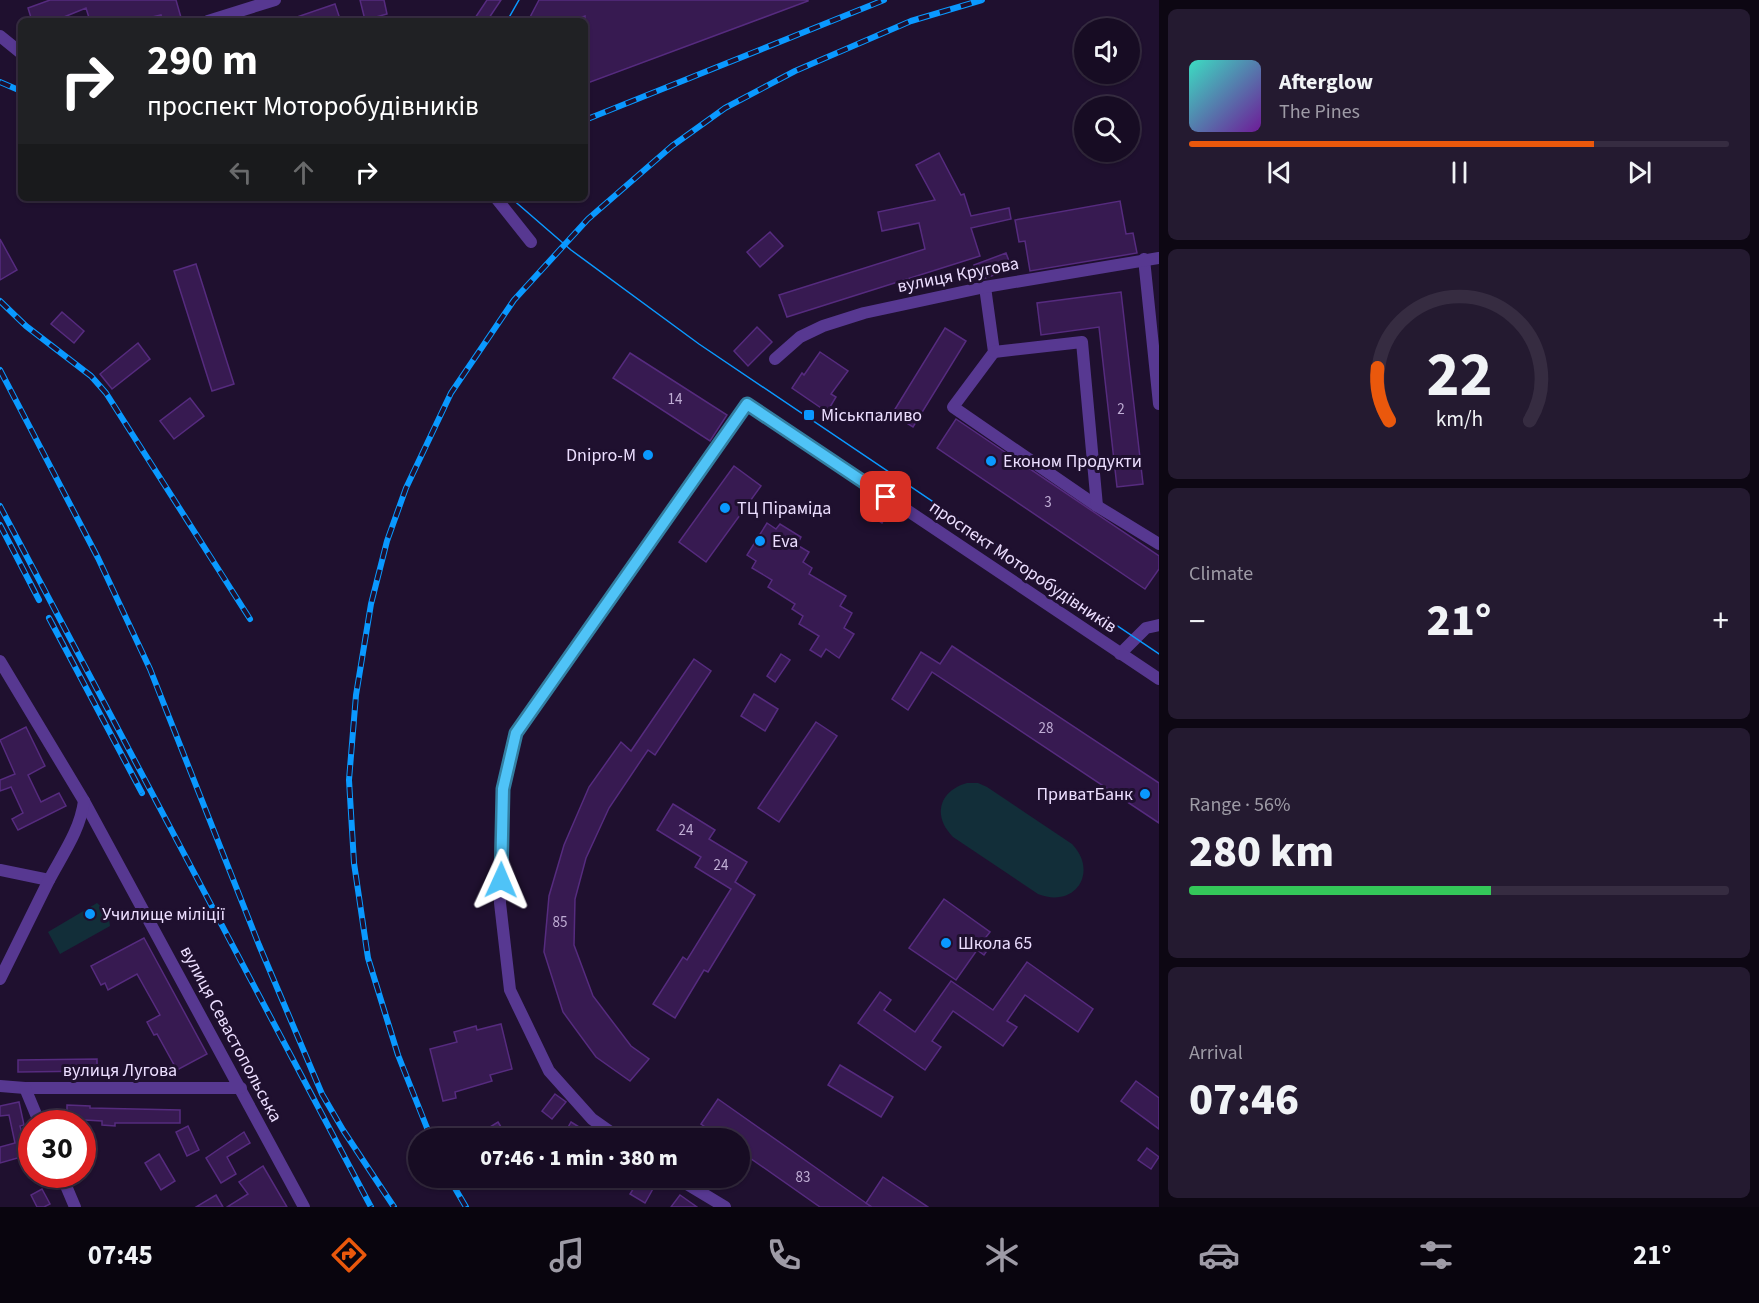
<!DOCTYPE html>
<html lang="en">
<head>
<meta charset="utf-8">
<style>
  body { margin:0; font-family:"Source Sans 3",sans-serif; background:#241a30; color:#f1f3f6; height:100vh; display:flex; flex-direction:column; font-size:22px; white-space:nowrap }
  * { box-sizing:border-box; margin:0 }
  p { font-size:20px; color:#9e9ba6 }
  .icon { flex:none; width:33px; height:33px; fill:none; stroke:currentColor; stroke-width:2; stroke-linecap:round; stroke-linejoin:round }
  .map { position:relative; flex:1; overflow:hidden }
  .sheet { display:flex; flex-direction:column; gap:9px; padding:9px; background:#0d0713; width:600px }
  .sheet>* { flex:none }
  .top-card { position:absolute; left:18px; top:18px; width:570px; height:183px; border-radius:9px; box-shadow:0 2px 4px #0004,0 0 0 2px #362c41; background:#202124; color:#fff; overflow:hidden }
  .fabs { position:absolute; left:1074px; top:18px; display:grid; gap:12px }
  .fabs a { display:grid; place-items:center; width:66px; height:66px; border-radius:50%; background:#170c23; box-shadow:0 2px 4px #0004,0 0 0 2px #362c41; font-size:30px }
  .speed { position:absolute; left:18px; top:1110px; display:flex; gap:12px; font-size:30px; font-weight:700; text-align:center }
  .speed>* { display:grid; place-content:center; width:78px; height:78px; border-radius:50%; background:#170c23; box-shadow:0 2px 4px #0004,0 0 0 2px #362c41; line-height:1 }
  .speed .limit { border:9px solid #d22; background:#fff; color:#111 }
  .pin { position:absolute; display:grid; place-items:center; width:51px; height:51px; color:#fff; margin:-26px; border-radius:12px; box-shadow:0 3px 9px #0006 }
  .me { position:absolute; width:66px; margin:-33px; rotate:1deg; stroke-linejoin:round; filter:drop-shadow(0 0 4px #0008) }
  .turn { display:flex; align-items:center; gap:21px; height:126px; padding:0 30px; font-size:27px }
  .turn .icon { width:78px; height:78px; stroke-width:2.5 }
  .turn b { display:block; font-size:42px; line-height:51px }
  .lanes { display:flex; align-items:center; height:57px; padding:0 30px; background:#0003; justify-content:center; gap:30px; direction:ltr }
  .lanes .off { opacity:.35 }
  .big { font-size:45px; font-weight:800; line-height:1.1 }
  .sheet .widget { flex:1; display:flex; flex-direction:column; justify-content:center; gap:9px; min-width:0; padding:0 21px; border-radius:9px; background:#241a30 }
  .sheet .dial { align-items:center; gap:0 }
  .dial svg { height:156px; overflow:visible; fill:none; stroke:#362c41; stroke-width:7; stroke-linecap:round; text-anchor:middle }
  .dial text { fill:#f1f3f6; stroke:none }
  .song { display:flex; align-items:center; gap:18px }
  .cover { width:72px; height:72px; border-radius:9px; background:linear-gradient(135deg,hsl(170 70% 55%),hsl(280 70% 35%)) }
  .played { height:6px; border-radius:3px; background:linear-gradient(90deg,#ea580c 75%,#362c41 75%) }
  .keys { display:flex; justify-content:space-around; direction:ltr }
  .heat { display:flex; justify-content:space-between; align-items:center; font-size:33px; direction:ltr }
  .charge { height:9px; border-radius:4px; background:linear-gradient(90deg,#34c759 56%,#362c41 0) }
  .trip { position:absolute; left:408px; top:1128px; width:342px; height:60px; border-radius:30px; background:#170c23; box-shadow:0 2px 4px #0004,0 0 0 2px #362c41; font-weight:800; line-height:60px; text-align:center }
  .tabs { display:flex; height:96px; justify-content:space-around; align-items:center; background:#09050e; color:#9e9ba6 }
  .tabs .icon { width:42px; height:42px }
  .tabs .current { color:#ea580c }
  .tabs b { font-size:27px; color:#f1f3f6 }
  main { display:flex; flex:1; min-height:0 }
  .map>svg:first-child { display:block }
  .green { fill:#122e39 }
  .building { fill:#371a51; stroke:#562b7f; stroke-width:1.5 }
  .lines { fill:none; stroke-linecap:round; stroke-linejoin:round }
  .minor { stroke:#573891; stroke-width:12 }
  .tram { stroke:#0a99ff; stroke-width:1.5 }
  .rail-casing { stroke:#0a99ff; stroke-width:6 }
  .rail { stroke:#1f102f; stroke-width:4; stroke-dasharray:11; stroke-linecap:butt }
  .route-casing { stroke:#337fa1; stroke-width:15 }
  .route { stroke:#4fc3f7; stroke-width:10 }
  .poi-dot { fill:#0a99ff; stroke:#1f102f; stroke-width:2 }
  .labels { text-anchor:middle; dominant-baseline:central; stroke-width:6; stroke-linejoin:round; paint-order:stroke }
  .number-label { font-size:15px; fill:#bfadd4 }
  .street-label { font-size:18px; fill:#ecdeff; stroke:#1f102f }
  .poi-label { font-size:18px; fill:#ecdeff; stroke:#1f102f; text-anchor:start }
</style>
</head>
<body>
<main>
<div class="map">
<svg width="1159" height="1207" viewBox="0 0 1159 1207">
  <rect width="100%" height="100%" fill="#1f102f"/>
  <g class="green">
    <path d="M967,783H978L987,787L1072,844C1099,872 1075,909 1038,894L953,837C932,816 939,791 967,783Z"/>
    <polygon points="97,903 108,913 110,926 60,954 48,932"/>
  </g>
  <g class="building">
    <polygon points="50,0 176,0 182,21 163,21 161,15 135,21 90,21 86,8 64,17 66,21 32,21 28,8"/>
    <polygon points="360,0 384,0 387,14 365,20"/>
    <polygon points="487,0 501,0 487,21 473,21"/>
    <polygon points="539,0 808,0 808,1 585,84 585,16 571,21 528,21"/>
    <polygon points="335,4 340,19 335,21 291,21 291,19"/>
    <polygon points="939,153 961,195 964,194 971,216 1009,208 1011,219 971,228 980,256 787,317 779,295 925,249 919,223 882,231 878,212 935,200 916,165"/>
    <polygon points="1120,201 1126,234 1133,233 1137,253 1030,271 1025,241 1019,242 1015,220"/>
    <polygon points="770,232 783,246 760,267 747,252"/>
    <polygon points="0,239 17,270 0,280"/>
    <polygon points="1006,253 1012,269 979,280 974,265"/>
    <polygon points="196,264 234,384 212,391 174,271"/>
    <polygon points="1121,292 1143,484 1117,487 1099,327 1041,335 1037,303"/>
    <polygon points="62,312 84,331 74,343 51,324"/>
    <polygon points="757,327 772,342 748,366 734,351"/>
    <polygon points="945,328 966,341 913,427 892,414"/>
    <polygon points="138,343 150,359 112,389 100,374"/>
    <polygon points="820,352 848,371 831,394 836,397 827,412 792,388 802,373 804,375"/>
    <polygon points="630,353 727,415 710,441 613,378"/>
    <polygon points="190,398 204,416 174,439 160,421"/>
    <polygon points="956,419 1159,556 1159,569 1145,589 937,448"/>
    <polygon points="734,466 761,486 706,562 679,542"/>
    <polygon points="868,498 889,511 882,523 861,509"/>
    <polygon points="767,523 776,529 780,524 801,537 797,545 809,552 803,562 812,568 809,574 846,596 840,606 852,613 844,628 854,634 839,658 826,649 821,657 810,650 819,636 799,624 803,616 792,609 795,604 768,587 772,580 752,568 756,561 747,555"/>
    <polygon points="952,646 1159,783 1159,823 932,672 908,710 892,699 921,652 940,664"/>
    <polygon points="781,654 790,660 775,682 767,676"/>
    <polygon points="694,659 711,671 655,755 648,750 609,808 586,858 575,899 574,945 593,996 631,1046 649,1059 630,1081 596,1057 563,1012 544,952 549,896 564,845 589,787 621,742 631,751"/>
    <polygon points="754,694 778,709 765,731 741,716"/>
    <polygon points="816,722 837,736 779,822 758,808"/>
    <polygon points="26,727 45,766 28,775 41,802 59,793 66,806 18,830 12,819 23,813 11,787 0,791 0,780 15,774 0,740"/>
    <polygon points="673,804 715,830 709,839 747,862 735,882 755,895 708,972 704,970 675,1018 653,1004 683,957 687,960 731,889 695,867 701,857 657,830"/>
    <polygon points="944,899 990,932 986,937 993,942 984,955 977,950 956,980 909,948"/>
    <polygon points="144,938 207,1054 177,1070 157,1034 154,1035 147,1022 160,1015 137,974 108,990 105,983 101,985 91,966"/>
    <polygon points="1027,962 1093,1009 1078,1032 1025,995 1007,1021 1017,1027 1003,1046 953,1011 932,1041 941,1047 925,1070 858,1023 880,992 891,1000 884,1010 915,1032 951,981 993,1010"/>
    <polygon points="501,1024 512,1069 490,1075 492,1081 455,1092 456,1098 443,1101 430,1049 457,1042 454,1032 476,1026 477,1030"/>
    <polygon points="97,1059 97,1071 18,1072 18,1060"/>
    <polygon points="840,1065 893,1097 881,1117 828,1085"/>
    <polygon points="1136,1081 1159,1098 1159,1129 1121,1101"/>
    <polygon points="555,1094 566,1102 552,1119 542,1111"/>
    <polygon points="718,1099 866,1203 872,1207 820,1207 740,1151 740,1138 721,1138 701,1124"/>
    <polygon points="19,1102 24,1125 20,1126 28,1155 0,1163 0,1147 15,1143 9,1115 0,1116 0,1106"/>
    <polygon points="67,1105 90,1106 90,1108 180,1110 180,1123 115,1123 115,1126 102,1125 102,1121 67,1119"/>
    <polygon points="498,1122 504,1132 494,1138 472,1138"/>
    <polygon points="571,1122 584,1130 580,1138 562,1138"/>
    <polygon points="188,1126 199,1150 187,1156 176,1132"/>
    <polygon points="244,1132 250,1143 227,1157 236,1174 221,1183 206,1158"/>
    <polygon points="1147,1148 1159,1157 1151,1169 1138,1160"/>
    <polygon points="159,1154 175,1181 161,1190 145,1163"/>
    <polygon points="263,1166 287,1207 227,1207 248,1194 239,1182"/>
    <polygon points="883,1177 928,1207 872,1207 866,1203"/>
    <polygon points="589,1178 619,1178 613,1189"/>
    <polygon points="640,1178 659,1178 645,1203 630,1194"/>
    <polygon points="42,1189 50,1204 44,1207 37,1207 31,1195"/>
    <polygon points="216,1195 223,1207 196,1207"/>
    <polygon points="680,1195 697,1207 671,1207"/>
  </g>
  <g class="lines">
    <g class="minor">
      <polyline points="208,21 275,0"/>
      <polyline points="0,36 21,53"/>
      <polyline points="496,198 531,242"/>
      <polyline points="1144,259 1159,404"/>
      <polyline points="985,287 994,352 953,407 1097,506 1159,544"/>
      <polyline points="994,352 1082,342 1097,506"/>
      <polyline points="775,359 800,337 823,326 864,313 985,287 1159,258"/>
      <polyline points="1120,654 1146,628 1159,625"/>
      <polyline points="0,661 84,801 304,1207"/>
      <polyline points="0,870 49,880"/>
      <path d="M0,979C16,946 32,914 48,882C62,855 80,831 84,801"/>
      <polyline points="0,1086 25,1088 241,1088"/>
      <polyline points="25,1088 40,1124"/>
      <polyline points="619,1138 592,1119 549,1071 510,990 500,903 503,789 517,733 747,403 1159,679"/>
      <polyline points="61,1174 75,1207"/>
      <polyline points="677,1178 725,1207"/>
    </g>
    <g class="tram">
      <polyline points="507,21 519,0"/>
      <polyline points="511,198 571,250 699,344 1159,654"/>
    </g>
    <g class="rail-casing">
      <g id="rail">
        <polyline points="0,82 21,91"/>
        <polyline points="585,120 884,0"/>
        <polyline points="0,301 26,326 91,376 106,393 250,619"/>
        <polyline points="0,370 98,558 150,669 259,945 322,1094 343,1130 394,1207"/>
        <polyline points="0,506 371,1207"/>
        <polyline points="0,525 39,600"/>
        <polyline points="49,618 142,793"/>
        <polyline points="431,1138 398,1055 368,958 354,863 349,780 356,695 371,604 387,541 406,488 451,393 514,300 588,219 672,146 725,108 795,71 911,21 982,0"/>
        <polyline points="449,1178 466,1207"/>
      </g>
    </g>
    <use href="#rail" class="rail"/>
  </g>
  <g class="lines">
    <g class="route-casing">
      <polyline id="route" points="501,880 503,789 516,733 747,404 886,497"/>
    </g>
    <use href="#route" class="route"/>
  </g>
  <g class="poi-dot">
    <rect x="803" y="409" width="12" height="12" rx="3"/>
    <circle cx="648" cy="455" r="6"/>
    <circle cx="991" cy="461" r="6"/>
    <circle cx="725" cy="508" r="6"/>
    <circle cx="760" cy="541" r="6"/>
    <circle cx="1145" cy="794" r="6"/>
    <circle cx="90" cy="914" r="6"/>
    <circle cx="946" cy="943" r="6"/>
  </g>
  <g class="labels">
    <g class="number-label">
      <text x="675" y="399">14</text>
      <text x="1121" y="409">2</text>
      <text x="1048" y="502">3</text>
      <text x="1046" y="728">28</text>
      <text x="686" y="830">24</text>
      <text x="721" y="865">24</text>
      <text x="560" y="922">85</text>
      <text x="803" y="1177">83</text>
    </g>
    <g class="street-label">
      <text transform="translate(958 275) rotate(-11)">вулиця Кругова</text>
      <text transform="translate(1023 567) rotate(34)">проспект Моторобудівників</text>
      <text transform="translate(231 1034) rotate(62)">вулиця Севастопольська</text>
      <text x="120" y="1070">вулиця Лугова</text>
    </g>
    <g class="poi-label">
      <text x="821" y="415">Міськпаливо</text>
      <text x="636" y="455" text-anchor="end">Dnipro-M</text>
      <text x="1003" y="461">Економ Продукти</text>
      <text x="737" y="508">ТЦ Піраміда</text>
      <text x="772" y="541">Eva</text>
      <text x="1133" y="794" text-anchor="end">ПриватБанк</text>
      <text x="102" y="914">Училище міліції</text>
      <text x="958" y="943">Школа 65</text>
    </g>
  </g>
</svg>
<div class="fabs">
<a><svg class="icon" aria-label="sound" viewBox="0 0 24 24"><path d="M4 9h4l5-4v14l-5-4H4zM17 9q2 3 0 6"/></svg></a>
<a><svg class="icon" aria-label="search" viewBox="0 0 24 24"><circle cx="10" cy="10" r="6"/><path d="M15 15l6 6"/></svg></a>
</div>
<div class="speed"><div class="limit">30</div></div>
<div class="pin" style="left:886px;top:497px;background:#d93025"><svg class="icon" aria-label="arrive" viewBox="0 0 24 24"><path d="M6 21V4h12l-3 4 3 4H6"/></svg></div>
<svg class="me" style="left:501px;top:880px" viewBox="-20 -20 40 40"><path d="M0-17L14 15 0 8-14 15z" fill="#4fc3f7" stroke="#fff" stroke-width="4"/></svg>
<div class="trip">07:46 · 1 min · 380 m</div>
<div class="top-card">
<div class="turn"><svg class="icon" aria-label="right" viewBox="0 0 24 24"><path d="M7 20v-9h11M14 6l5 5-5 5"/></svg><div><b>290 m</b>проспект Моторобудівників</div></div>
<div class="lanes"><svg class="icon off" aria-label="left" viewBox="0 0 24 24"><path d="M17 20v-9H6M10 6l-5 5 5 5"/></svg><svg class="icon off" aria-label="ahead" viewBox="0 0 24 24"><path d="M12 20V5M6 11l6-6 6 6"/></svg><svg class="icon" aria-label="right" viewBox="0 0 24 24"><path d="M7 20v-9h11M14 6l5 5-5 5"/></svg></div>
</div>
</div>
<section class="sheet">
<div class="widget">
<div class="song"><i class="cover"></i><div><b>Afterglow</b><p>The Pines</p></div></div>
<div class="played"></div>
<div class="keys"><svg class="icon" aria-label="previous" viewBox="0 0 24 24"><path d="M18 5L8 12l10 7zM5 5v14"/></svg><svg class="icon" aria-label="pause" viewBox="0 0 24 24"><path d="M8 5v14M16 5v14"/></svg><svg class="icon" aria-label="next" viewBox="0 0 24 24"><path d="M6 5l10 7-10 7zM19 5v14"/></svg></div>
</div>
<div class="widget dial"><svg viewBox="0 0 100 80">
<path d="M14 69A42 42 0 1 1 86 69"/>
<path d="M14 69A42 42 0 0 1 8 42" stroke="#ea580c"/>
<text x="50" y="56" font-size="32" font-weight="700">22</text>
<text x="50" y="72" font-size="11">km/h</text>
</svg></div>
<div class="widget"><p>Climate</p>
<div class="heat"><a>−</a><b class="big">21°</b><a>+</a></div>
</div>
<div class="widget"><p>Range · 56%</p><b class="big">280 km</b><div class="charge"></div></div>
<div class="widget"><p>Arrival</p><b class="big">07:46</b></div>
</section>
</main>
<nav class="tabs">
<b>07:45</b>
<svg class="icon current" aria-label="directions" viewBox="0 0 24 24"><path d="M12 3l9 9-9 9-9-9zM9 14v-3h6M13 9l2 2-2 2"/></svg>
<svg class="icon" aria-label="music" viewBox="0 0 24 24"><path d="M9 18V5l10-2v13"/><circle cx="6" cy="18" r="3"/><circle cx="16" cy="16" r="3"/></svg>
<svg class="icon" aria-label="phone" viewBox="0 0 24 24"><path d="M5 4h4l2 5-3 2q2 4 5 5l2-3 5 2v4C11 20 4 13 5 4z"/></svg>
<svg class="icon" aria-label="climate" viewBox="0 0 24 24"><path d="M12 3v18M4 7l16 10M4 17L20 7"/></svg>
<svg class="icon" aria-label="car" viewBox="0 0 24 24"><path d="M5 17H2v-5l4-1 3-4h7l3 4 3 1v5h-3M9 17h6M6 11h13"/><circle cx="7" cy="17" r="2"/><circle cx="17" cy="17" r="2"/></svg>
<svg class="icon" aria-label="filters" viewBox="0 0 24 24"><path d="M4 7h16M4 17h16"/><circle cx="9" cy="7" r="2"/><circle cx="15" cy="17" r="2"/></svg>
<b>21°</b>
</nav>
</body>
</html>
